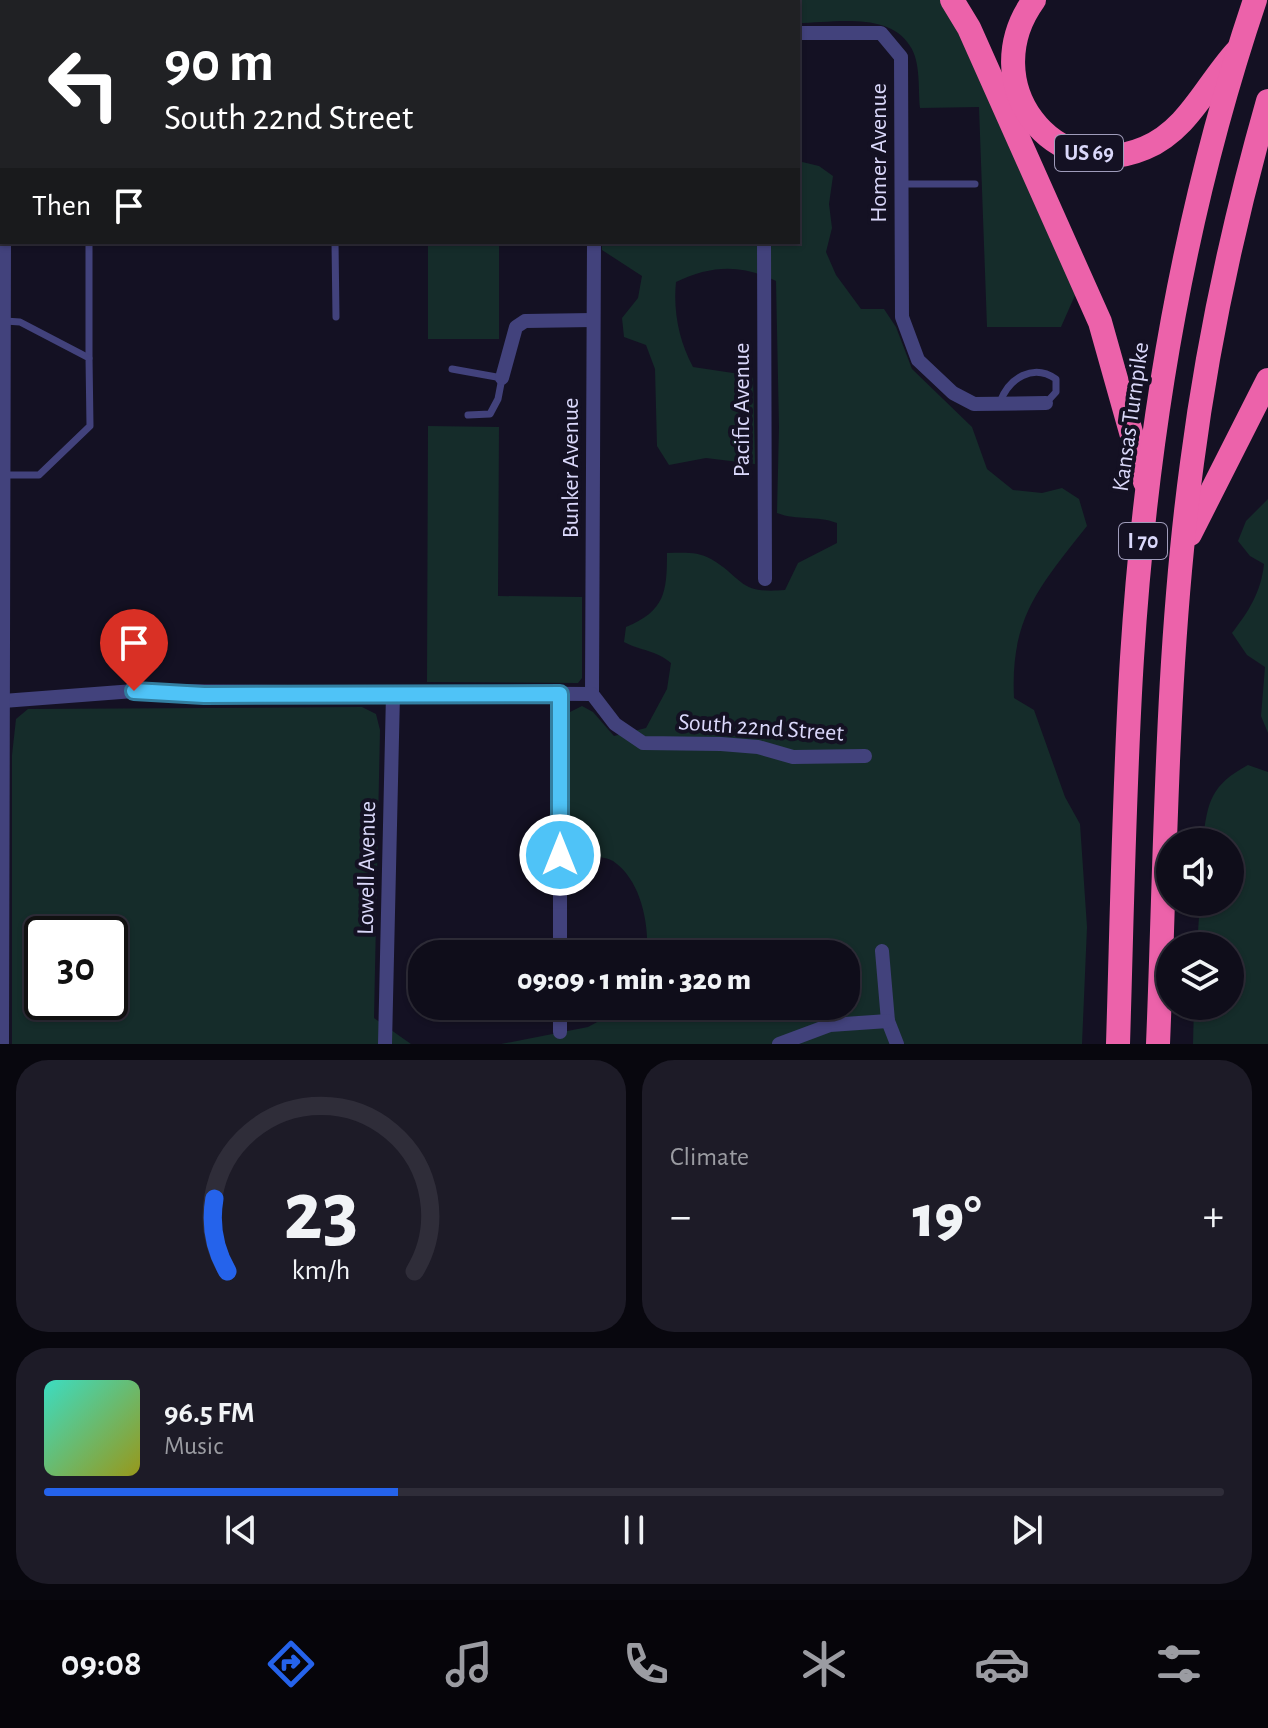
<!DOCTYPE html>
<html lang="en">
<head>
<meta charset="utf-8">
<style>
  body { margin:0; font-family:"Alegreya Sans",sans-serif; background:#1d1b27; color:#f1f3f6; height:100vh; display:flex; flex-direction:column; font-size:30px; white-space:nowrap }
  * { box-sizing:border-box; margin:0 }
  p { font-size:26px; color:#9b9ca2 }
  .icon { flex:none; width:44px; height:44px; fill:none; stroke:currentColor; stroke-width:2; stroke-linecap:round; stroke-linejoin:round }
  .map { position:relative; height:1044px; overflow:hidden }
  .drawer { display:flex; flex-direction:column; gap:16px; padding:16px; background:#08070e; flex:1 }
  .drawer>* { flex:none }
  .top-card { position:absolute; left:0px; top:0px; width:800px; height:244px; box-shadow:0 2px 6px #0004,0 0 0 2px #2f2d39; background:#202124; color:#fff; overflow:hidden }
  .controls { position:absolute; left:1156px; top:828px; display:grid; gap:16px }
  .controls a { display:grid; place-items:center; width:88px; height:88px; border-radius:50%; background:#0f0d1a; box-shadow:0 2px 6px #0004,0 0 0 2px #2f2d39; font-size:40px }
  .speed { position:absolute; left:24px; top:916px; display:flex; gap:16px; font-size:40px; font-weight:700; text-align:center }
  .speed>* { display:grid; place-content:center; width:104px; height:104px; border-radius:50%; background:#0f0d1a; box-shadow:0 2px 6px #0004,0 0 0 2px #2f2d39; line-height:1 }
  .speed .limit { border:4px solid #111; border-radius:12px; background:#fff; color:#111 }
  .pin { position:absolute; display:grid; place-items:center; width:68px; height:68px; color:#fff; margin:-82px -34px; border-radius:50% 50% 50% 0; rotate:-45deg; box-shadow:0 0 8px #0007 }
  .pin .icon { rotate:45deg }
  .me { position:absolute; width:88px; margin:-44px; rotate:0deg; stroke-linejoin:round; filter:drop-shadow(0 0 6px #0008) }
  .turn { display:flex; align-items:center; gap:28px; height:168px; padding:0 32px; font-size:36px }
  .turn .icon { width:104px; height:104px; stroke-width:2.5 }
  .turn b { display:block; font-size:56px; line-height:68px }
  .then { display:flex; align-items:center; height:76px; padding:0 32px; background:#0003; gap:16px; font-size:30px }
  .big { font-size:60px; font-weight:800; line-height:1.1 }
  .drawer .tile { flex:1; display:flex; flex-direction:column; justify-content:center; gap:12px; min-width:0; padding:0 28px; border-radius:32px; background:#1d1b27 }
  .drawer .dial { align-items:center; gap:0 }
  .dial svg { height:208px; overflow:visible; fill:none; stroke:#2f2d39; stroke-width:7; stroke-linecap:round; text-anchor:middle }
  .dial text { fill:#f1f3f6; stroke:none }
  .song { display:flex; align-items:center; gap:24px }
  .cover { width:96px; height:96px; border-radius:12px; background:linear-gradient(135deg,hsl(170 70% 55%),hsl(60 70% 35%)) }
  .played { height:8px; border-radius:4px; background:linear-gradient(90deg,#2563eb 30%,#2f2d39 30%) }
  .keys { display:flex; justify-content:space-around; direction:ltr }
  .heat { display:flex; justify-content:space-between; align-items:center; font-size:44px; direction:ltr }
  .drawer .tiles { flex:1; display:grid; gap:16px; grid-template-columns:1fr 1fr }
  .tile:last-child { grid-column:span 2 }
  .trip { position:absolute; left:408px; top:940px; width:452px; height:80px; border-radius:32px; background:#0f0d1a; box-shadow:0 2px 6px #0004,0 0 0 2px #2f2d39; font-weight:800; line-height:80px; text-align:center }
  .tab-bar { display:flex; height:128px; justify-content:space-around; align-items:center; background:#06050a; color:#9b9ca2 }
  .tab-bar .icon { width:56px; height:56px }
  .tab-bar .on { color:#2563eb }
  .tab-bar b { font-size:36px; color:#f1f3f6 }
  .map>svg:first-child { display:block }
  .green { fill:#152c2a; fill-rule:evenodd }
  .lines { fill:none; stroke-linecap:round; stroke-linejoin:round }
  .lane { stroke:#42427c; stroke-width:7 }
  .street { stroke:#42427c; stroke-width:14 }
  .highway { stroke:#ec62aa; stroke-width:24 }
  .route-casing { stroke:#337fa1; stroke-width:20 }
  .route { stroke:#4fc3f7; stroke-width:14 }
  .labels { text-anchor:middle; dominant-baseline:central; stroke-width:8; stroke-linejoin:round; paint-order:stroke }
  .shield { fill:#141123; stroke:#9f9cba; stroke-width:2 }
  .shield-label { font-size:22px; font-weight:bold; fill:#dad8fa }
  .street-label { font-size:24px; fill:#dad8fa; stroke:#141123 }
</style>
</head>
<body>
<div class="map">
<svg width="1268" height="1044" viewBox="0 0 1268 1044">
  <rect width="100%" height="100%" fill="#141123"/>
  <g class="green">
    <path d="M780,0H940L949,12L1076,293L1061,327H987L979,107L920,108C918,89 921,62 910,46C889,11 832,23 798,23V2Z"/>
    <path d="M798,161L819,166L833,176L829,204L832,228L826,252L836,275L861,309H884L896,327L912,369L972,427L987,469L1013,490L1042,493L1062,488L1079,499L1087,526C1040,586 1010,617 1014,698L1034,710L1065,797L1080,824L1087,927L1082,1044H501L588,1027L627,1006H846V954H647C649,923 641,880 613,861C603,855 580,856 568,856L570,712L582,706L593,712L614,736L646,728L667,689L671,663C656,650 641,651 624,642L626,627C665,611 667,592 667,553C682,553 697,551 711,559C745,579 737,594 785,590L798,563L837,543V523C816,515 798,521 777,513L779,427L776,281C742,264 711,265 676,282C673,311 679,341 693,367L753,376L755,464L706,458L669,465L657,446L655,369L646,345L624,337L622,318L638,298L642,276L602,250V242H798Z"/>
    <rect x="428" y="242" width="71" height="97"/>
    <polygon points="428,426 499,427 498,596 582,597 582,678 578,683 427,682"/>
    <path d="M1268,499V733L1261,716L1265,667L1247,655L1232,633C1249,611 1261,592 1264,564L1250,556L1238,541L1246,521Z"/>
    <path d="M362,707L376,714L380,730L374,1018L411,1044H12V755L16,719L28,709ZM42,934H110V1002H42Z"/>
    <path d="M1248,765L1268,772V1044H1193L1194,1006H1230V946H1197L1200,902H1230V842H1203C1207,802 1211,785 1248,765Z"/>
  </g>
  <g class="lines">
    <g class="lane">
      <polyline points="481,0 481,2"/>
      <polyline points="563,0 563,2"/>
      <polyline points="902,184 975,184"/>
      <polyline points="335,242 336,317"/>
      <polyline points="89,358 89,242"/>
      <polyline points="452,369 502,378 498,399 490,414 468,415"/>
      <path d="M1000,402C1009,378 1033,363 1056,379V392L1046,403"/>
      <polyline points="4,475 39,475 90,426 89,358 20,322 5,321"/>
    </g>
    <g class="street">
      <polyline points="3,0 3,2"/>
      <polyline points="419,0 419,2"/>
      <polyline points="595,2 595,0"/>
      <polyline points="765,2 765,0"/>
      <polyline points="798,33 881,33 901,57 902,317 918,360 953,393 974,404 1046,403"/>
      <polyline points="0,133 2,133"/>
      <polyline points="764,242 765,579"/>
      <polyline points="502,378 516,327 525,321 593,320"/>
      <polyline points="592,694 594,242"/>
      <polyline points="3,701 134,691 592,694 615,724 643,743 721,744 758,747 793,757 865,756"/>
      <polyline points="882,951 888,1021 897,1044"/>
      <polyline points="560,954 560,694"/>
      <polyline points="560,1032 560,1006"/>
      <polyline points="2,1044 4,242"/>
      <polyline points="385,1044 393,694"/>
      <polyline points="779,1044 830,1025 888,1021"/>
    </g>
    <g class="highway">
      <polyline points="952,0 969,28 1100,322 1145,482"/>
      <path d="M1034,0C974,83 1053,187 1145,148C1188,130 1206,85 1236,52"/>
      <polyline points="1190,534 1268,380"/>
      <path d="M1118,1044C1122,915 1124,786 1132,658C1146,436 1184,210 1255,0"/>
      <path d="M1158,1044C1166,851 1166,655 1192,463C1208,340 1234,220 1268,101"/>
    </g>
  </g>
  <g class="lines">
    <g class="route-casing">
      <polyline id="route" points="134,691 204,695 560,694 560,855"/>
    </g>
    <use href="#route" class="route"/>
  </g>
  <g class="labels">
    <g class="shield">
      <rect x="1055" y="135" width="68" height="36" rx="6"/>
      <rect x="1119" y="523" width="48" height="36" rx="6"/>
    </g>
    <g class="shield-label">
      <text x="1089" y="153">US 69</text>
      <text x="1143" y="541">I 70</text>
    </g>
    <g class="street-label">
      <text transform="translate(879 153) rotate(-90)">Homer Avenue</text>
      <text transform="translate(742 410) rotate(-90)">Pacific Avenue</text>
      <text transform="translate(1131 417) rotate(-82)">Kansas Turnpike</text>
      <text transform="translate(571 468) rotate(-90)">Bunker Avenue</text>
      <text transform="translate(761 728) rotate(4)">South 22nd Street</text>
      <text transform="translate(367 868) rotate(-89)">Lowell Avenue</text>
    </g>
  </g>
</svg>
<div class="controls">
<a><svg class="icon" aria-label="sound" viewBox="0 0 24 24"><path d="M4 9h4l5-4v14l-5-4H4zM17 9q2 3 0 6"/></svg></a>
<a><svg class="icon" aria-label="layers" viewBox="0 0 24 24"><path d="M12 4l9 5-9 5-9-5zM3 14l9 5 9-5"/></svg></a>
</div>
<div class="speed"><div class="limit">30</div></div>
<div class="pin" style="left:134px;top:691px;background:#d93025"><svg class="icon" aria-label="arrive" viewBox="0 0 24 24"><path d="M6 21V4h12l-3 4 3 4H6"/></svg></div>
<svg class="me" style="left:560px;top:855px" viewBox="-20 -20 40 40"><circle r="17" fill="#4fc3f7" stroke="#fff" stroke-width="3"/><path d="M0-11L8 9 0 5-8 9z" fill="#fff"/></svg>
<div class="trip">09:09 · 1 min · 320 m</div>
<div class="top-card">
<div class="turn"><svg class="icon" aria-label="left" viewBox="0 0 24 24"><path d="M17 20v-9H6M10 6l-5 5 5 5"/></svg><div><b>90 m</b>South 22nd Street</div></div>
<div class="then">Then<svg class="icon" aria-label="arrive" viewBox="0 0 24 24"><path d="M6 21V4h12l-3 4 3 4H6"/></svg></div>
</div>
</div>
<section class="drawer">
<div class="tiles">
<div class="tile dial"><svg viewBox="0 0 100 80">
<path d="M14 69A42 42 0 1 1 86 69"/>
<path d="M14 69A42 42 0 0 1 9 41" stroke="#2563eb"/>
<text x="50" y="56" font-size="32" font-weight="700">23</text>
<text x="50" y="72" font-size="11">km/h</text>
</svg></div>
<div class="tile"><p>Climate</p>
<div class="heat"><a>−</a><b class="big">19°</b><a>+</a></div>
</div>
<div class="tile">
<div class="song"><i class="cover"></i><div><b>96.5 FM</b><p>Music</p></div></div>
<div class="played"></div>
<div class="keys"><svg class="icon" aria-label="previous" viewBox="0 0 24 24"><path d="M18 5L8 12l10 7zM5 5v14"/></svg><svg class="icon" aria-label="pause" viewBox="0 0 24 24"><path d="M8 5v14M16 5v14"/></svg><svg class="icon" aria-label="next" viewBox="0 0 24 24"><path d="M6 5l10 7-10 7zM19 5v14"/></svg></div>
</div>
</div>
</section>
<nav class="tab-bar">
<b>09:08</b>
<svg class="icon on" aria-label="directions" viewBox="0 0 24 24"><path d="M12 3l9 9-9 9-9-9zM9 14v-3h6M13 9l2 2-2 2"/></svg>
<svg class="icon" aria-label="music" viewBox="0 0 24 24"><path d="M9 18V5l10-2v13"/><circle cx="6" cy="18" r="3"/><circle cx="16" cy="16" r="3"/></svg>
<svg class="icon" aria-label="phone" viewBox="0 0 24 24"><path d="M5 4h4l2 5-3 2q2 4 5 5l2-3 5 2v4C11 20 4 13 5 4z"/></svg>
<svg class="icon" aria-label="climate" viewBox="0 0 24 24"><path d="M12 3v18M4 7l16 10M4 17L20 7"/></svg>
<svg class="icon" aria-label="car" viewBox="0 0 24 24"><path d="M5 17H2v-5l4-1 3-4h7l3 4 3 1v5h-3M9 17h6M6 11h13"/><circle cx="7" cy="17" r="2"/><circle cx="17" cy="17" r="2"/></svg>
<svg class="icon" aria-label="filters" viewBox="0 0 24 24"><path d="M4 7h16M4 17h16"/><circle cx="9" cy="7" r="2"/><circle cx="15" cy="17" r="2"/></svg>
</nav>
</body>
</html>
